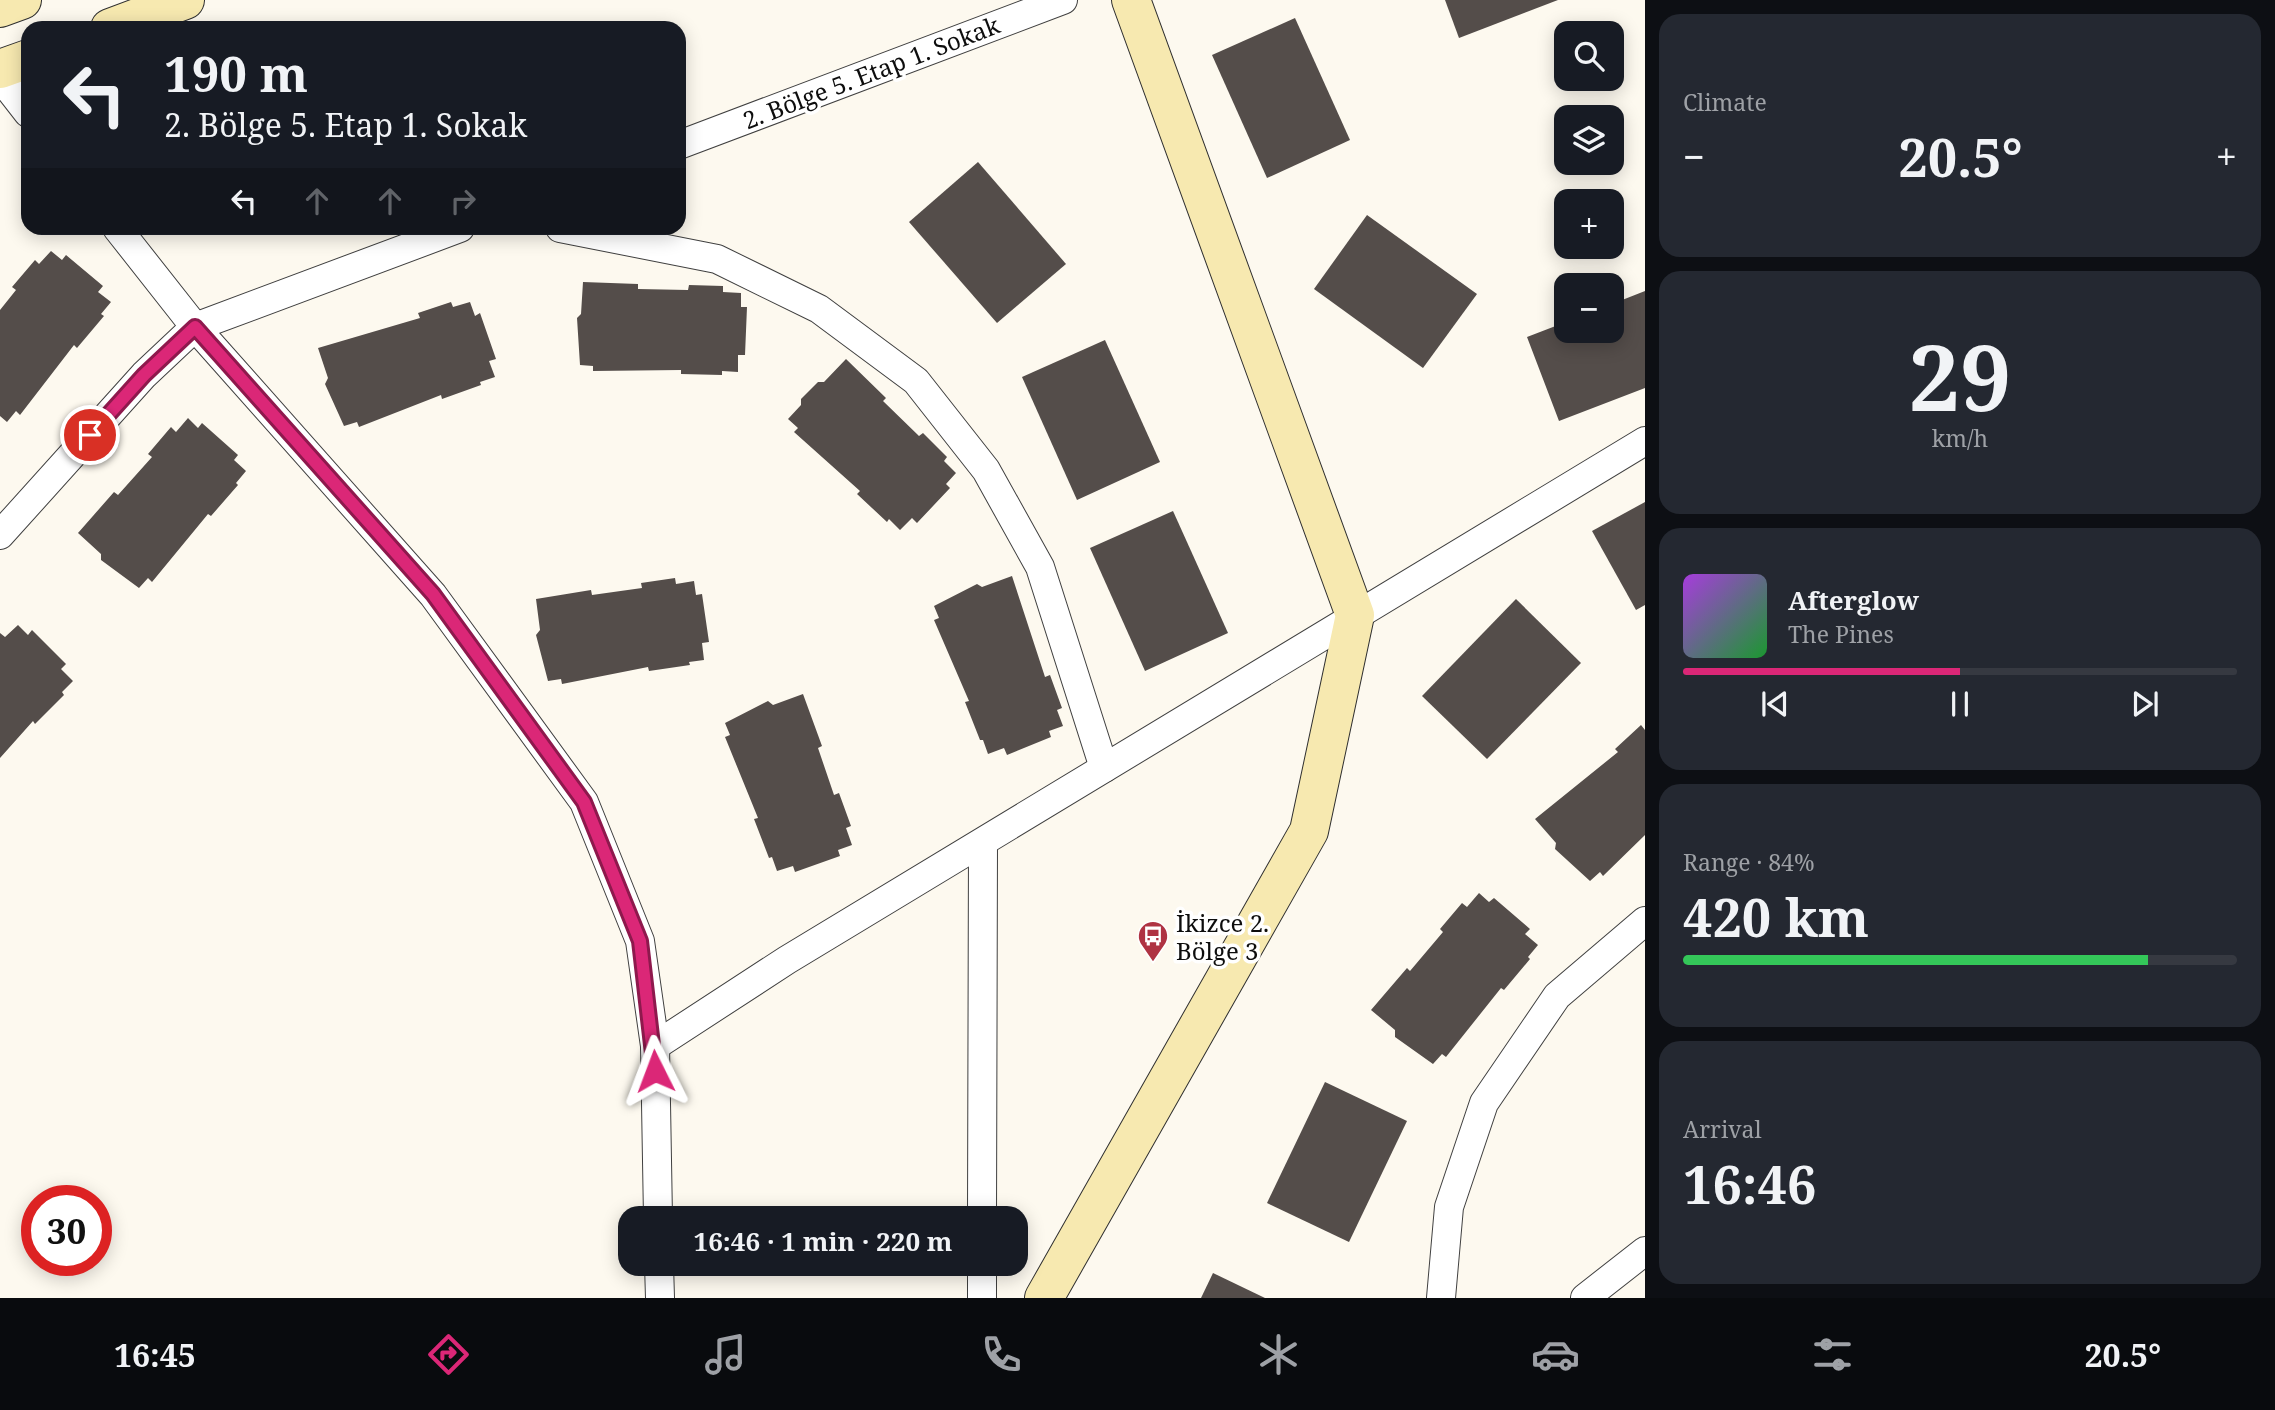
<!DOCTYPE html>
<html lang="en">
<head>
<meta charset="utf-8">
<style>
  body { margin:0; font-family:"Noto Serif",serif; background:#242831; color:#f1f3f6; height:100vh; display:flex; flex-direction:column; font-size:26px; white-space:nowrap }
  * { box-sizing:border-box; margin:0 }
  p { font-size:23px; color:#9ea1a6 }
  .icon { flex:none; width:38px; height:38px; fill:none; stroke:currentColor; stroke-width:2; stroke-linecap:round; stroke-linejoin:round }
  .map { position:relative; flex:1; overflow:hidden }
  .drawer { display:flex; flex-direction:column; gap:14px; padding:14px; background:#0d0f14; width:630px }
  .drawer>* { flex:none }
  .guide { position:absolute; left:21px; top:21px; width:665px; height:214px; border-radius:21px; box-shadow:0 4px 18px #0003; background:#171b24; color:#f1f3f6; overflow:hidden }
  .controls { position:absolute; left:1554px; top:21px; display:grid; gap:14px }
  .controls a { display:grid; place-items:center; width:70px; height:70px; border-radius:14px; background:#171b24; box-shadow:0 4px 18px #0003; font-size:35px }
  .speed { position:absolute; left:21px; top:1185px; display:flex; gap:14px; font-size:35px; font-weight:700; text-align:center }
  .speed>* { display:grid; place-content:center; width:91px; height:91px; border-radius:50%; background:#171b24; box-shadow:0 4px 18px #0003; line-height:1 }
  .speed .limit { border:10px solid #d22; background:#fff; color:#111 }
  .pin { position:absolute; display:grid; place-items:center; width:60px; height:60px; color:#fff; margin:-30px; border:4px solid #fff; border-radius:50%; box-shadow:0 2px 7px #0007 }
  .me { position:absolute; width:77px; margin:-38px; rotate:357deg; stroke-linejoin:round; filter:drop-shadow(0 0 5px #0008) }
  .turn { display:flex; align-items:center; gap:24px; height:147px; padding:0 28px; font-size:32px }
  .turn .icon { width:91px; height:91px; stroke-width:2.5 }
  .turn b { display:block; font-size:49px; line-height:60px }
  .lanes { display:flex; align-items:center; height:66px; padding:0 28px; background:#0003; justify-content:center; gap:35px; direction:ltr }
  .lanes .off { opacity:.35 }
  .big { font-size:52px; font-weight:700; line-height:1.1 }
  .drawer .widget { flex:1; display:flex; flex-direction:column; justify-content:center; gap:10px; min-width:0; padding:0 24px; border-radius:21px; background:#242831 }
  .drawer .dial { align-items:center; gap:0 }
  .dial b { font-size:91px; line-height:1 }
  .song { display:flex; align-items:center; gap:21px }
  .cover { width:84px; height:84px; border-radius:10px; background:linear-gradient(135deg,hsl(280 70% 55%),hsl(130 70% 35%)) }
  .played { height:7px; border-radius:4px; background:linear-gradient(90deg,#db2777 50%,#363941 50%) }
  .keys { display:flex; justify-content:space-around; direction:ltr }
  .heat { display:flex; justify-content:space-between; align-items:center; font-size:38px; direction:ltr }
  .charge { height:10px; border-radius:5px; background:linear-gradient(90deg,#34c759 84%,#363941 0) }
  .trip { position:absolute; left:618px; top:1206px; width:410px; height:70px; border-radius:21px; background:#171b24; box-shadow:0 4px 18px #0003; font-weight:700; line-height:70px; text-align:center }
  .menu { display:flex; height:112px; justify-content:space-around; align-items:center; background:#090b0e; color:#9ea1a6 }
  .menu .icon { width:49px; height:49px }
  .menu .active { color:#db2777 }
  .menu b { font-size:32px; color:#f1f3f6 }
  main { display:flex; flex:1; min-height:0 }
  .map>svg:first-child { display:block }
  .building { fill:#544d4a }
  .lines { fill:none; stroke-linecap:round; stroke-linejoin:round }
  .street-casing { stroke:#404040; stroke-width:30 }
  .secondary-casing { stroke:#2f2f2f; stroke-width:40 }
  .street { stroke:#fff; stroke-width:28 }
  .secondary { stroke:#f7e9b0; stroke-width:38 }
  .route-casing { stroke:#8e194d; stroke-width:18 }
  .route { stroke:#db2777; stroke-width:12 }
  .labels { text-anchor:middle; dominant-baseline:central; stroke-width:7; stroke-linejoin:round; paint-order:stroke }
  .street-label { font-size:24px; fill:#0d0d0d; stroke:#fff }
  .poi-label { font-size:24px; fill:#0d0d0d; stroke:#fff; text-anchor:start }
</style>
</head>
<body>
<main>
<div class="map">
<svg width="1645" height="1298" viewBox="0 0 1645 1298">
  <rect width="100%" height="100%" fill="#fdf9ef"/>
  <g class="building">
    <polygon points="1445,0 1558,0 1459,38"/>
    <polygon points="1295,18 1350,140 1267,178 1212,55"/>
    <polygon points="978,162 1066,264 997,323 909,222"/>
    <polygon points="1367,215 1477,294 1423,368 1314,289"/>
    <polygon points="51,251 62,260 66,255 103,286 98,292 111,302 101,314 104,316 77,348 74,345 20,415 16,411 7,422 0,416 0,310 16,290 12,287 35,260 39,264"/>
    <polygon points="583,282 638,284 638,289 688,290 689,285 723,286 723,292 741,293 741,307 747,307 745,355 738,355 738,372 722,371 722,375 681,374 681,370 593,371 593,366 580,365 577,318 581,314"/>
    <polygon points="1645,291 1645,388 1559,421 1527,337 1566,322 1566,331 1612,331 1612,304"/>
    <polygon points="451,302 453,307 470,302 475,316 480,313 496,359 489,361 495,377 480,382 481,385 442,399 441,395 359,427 357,422 344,426 325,384 328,378 318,348 420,318 418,313"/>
    <polygon points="1105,340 1160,462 1077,500 1022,377"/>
    <polygon points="846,359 886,398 883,401 919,436 923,433 947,457 944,461 956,473 946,484 950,488 917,523 912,518 900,530 889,519 887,522 857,494 860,491 794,432 798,428 788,419 801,405 801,399 818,382 824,382"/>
    <polygon points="188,418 198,428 202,423 238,455 234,460 246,471 236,483 238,485 211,516 208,514 152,582 148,578 139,588 101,560 101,554 78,533 114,492 118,495 152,457 148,454 171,427 176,432"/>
    <polygon points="1645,502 1645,605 1636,610 1592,531"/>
    <polygon points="1173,511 1228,633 1145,671 1090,548"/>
    <polygon points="1012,576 1045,677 1050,675 1062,708 1057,710 1063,726 1049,731 1051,737 1007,755 1004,748 988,754 983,740 980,740 965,702 969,701 934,620 939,618 934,606 977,584 982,587"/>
    <polygon points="675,578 676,584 694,581 696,595 702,594 709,642 702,643 704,660 689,662 690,665 649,671 648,667 562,684 561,679 548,681 536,635 540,630 536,599 591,590 592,595 642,588 641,583"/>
    <polygon points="1516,599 1581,663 1487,759 1422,696"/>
    <polygon points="18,625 28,635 32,630 66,664 61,669 73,681 62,692 64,695 35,724 33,721 0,758 0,633 5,637"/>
    <polygon points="803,694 822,746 818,748 834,795 839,793 851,826 846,828 852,845 838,850 840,856 795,872 793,866 777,871 772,857 769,858 754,819 758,818 725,737 730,735 725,723 768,701 773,705"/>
    <polygon points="1641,725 1645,730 1645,835 1603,876 1600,872 1590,881 1555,849 1556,843 1535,819 1618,752 1615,749"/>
    <polygon points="1479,893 1489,902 1494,898 1530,929 1525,934 1538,945 1528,957 1530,959 1504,990 1501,988 1446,1057 1442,1054 1433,1064 1395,1037 1395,1030 1371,1010 1407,968 1410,971 1443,932 1440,929 1462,903 1467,907"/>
    <polygon points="1325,1082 1407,1121 1349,1242 1267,1203"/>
    <polygon points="1213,1273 1265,1298 1201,1298"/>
  </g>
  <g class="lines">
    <g class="street-casing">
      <g id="street">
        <polyline points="0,77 28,113"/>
        <polyline points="679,145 1063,0"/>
        <polyline points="117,228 195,327 433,595 584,802 640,941 655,1046 658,1218"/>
        <polyline points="560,228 717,259 819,309 916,381 986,470 1040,567 1104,768"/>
        <polyline points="0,535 144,375 195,327 460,228"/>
        <polyline points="655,1046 787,960 1645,441"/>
        <polyline points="982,1218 983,843"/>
        <polyline points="659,1264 660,1298"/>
        <polyline points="982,1298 982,1264"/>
        <polyline points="1441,1298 1449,1207 1484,1103 1557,996 1645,921"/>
        <polyline points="1585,1298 1645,1251"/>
      </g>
    </g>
    <g class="secondary-casing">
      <g id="secondary">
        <polyline points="0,8 22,0"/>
        <polyline points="110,28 185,0"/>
        <polyline points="0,69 28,59"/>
        <polyline points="1044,1298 1309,831 1355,615 1131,0"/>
      </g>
    </g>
    <use href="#street" class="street"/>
    <use href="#secondary" class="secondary"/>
  </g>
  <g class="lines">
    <g class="route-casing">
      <polyline id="route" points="90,435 144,375 195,327 433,594 584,802 640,941 655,1071"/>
    </g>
    <use href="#route" class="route"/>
  </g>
  <defs>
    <g id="bus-pin" transform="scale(1.575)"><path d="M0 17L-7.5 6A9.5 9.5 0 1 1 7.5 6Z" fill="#af3343" stroke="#fff"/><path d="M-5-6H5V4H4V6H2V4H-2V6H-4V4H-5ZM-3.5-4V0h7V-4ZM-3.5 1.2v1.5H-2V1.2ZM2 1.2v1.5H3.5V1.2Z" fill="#fff"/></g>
  </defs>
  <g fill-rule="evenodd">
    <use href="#bus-pin" x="1153" y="936"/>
  </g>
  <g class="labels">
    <g class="street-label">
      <text transform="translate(871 72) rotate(-21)">2. Bölge 5. Etap 1. Sokak</text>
    </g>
    <g class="poi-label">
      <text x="1176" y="922">İkizce 2.<tspan x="1176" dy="28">Bölge 3</tspan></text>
    </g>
  </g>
</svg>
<div class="controls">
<a><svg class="icon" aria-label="search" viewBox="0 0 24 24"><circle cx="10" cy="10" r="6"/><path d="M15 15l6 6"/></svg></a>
<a><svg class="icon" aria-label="layers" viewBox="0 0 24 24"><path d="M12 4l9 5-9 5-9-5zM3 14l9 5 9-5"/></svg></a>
<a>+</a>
<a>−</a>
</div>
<div class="speed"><div class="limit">30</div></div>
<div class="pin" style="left:90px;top:435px;background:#d93025"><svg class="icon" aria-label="arrive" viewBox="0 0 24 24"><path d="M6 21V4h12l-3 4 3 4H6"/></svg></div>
<svg class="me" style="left:655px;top:1071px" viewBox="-20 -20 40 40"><path d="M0-17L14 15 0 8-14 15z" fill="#db2777" stroke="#fff" stroke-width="4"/></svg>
<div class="trip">16:46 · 1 min · 220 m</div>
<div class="guide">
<div class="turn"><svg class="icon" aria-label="left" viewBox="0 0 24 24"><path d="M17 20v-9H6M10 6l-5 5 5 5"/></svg><div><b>190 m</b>2. Bölge 5. Etap 1. Sokak</div></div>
<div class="lanes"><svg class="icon" aria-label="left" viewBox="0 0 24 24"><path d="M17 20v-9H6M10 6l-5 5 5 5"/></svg><svg class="icon off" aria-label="ahead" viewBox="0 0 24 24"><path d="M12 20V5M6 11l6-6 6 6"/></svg><svg class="icon off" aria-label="ahead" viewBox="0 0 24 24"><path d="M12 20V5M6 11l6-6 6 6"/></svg><svg class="icon off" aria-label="right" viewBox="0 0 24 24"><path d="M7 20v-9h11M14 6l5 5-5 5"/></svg></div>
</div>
</div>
<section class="drawer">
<div class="widget"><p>Climate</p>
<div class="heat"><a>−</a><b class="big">20.5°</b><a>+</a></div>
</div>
<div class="widget dial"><b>29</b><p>km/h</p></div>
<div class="widget">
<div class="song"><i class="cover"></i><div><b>Afterglow</b><p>The Pines</p></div></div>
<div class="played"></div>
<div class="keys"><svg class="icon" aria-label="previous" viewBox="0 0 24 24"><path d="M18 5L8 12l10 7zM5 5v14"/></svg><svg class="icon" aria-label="pause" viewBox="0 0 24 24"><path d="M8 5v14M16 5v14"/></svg><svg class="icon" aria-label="next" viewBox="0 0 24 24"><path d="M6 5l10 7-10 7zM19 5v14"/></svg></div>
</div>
<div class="widget"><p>Range · 84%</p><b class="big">420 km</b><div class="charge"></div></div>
<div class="widget"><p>Arrival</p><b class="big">16:46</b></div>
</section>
</main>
<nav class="menu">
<b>16:45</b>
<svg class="icon active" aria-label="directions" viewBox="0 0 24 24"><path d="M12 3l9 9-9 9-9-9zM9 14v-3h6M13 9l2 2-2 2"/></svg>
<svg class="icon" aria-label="music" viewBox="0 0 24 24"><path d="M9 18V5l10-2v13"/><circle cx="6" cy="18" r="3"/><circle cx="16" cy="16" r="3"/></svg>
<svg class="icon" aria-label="phone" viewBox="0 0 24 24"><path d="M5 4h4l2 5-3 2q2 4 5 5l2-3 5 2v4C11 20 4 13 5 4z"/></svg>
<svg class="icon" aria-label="climate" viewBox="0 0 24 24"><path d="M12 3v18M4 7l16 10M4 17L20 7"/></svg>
<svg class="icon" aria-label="car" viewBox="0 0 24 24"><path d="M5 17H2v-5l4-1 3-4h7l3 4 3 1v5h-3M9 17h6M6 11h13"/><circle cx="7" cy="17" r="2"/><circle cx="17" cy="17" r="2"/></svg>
<svg class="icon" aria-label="filters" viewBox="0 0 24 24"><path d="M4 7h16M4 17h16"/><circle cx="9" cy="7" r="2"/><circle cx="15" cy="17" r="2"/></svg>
<b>20.5°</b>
</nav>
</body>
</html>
